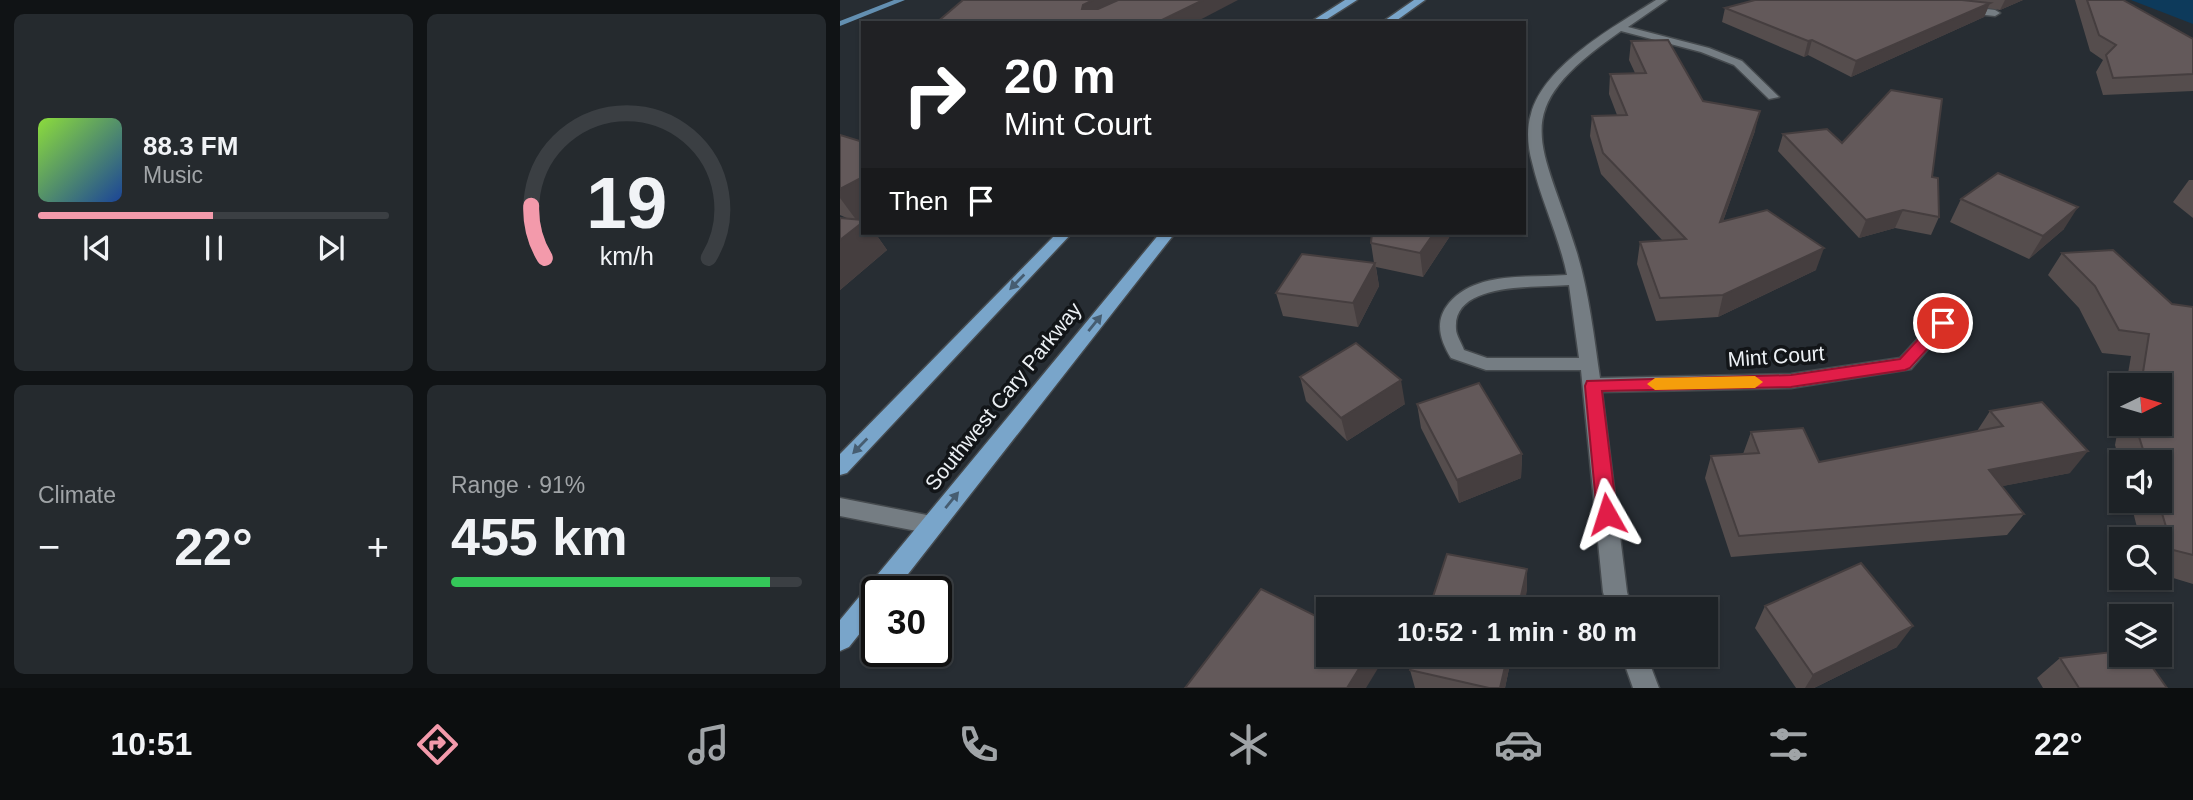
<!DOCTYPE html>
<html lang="en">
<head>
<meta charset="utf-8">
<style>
  body { margin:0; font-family:Helvetica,sans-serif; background:#252a2e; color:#f1f3f6; height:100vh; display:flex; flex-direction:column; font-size:26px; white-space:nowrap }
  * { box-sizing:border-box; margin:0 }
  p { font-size:23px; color:#a0a4a7 }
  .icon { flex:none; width:38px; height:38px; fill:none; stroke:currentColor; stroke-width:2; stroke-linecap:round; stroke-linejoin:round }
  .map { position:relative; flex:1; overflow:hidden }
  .sheet { display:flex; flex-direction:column; gap:14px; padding:14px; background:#101315; width:840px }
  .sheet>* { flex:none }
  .hud { position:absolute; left:21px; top:21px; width:665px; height:214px; border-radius:0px; box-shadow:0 2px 5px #0004,0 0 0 2px #3b3f43; background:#202124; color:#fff; overflow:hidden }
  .needle { width:46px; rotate:85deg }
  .controls { position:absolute; left:1269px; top:373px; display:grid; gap:14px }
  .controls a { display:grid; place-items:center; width:63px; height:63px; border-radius:0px; background:#1d2226; box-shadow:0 2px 5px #0004,0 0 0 2px #3b3f43; font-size:35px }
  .speed { position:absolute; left:21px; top:576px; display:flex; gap:14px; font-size:35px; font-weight:700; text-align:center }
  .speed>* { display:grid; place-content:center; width:91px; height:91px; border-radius:50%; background:#1d2226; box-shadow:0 2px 5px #0004,0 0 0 2px #3b3f43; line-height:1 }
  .speed .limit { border:4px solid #111; border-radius:10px; background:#fff; color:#111 }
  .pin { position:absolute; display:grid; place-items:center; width:60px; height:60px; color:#fff; margin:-30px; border:4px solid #fff; border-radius:50%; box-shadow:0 2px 7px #0007 }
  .me { position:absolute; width:77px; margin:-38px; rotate:354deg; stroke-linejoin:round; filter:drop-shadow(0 0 5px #0008) }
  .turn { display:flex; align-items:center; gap:24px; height:147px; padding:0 28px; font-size:32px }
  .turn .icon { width:91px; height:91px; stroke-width:2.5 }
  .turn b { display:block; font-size:49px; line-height:60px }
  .then { display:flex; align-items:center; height:66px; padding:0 28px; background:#0003; gap:14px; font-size:26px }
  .big { font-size:52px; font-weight:600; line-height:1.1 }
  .sheet .tile { flex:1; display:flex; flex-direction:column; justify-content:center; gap:10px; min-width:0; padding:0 24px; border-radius:10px; background:#252a2e }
  .sheet .dial { align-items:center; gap:0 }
  .dial svg { height:182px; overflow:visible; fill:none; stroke:#3b3f43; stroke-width:7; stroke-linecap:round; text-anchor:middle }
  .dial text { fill:#f1f3f6; stroke:none }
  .song { display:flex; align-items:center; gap:21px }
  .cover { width:84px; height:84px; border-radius:10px; background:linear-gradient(135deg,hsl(90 70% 55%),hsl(220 70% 35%)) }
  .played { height:7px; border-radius:4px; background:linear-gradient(90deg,#f39aab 50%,#3b3f43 50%) }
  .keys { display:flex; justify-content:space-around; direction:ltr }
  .heat { display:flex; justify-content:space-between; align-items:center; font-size:38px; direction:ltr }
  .charge { height:10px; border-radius:5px; background:linear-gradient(90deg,#34c759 91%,#3b3f43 0) }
  .sheet .tiles { flex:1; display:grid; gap:14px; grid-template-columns:repeat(2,1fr) }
  .trip { position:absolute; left:476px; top:597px; width:402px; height:70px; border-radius:0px; background:#1d2226; box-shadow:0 2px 5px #0004,0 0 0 2px #3b3f43; font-weight:600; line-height:70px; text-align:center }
  .tabs { display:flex; height:112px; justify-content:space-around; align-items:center; background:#0c0e0f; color:#a0a4a7 }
  .tabs .icon { width:49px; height:49px }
  .tabs .active { color:#f39aab }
  .tabs b { font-size:32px; color:#f1f3f6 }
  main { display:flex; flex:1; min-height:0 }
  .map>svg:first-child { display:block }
  .green { fill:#0d3a5b }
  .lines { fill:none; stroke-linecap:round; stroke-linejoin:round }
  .stream { fill:#638fb1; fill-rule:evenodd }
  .minor-casing { stroke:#454a4e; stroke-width:3 }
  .primary-casing { stroke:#454a4e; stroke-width:3 }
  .minor { fill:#757d83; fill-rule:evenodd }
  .primary { fill:#79a5ca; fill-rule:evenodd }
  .wall { fill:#554d4d }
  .shaded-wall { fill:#453e3f }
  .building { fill:#63595a; stroke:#453e3f; stroke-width:2 }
  .oneway { fill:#465d71 }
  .route { fill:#e11d48; stroke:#92132f; stroke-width:2 }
  .slow { fill:#f59e0b }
  .labels { text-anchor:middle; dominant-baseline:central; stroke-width:7; stroke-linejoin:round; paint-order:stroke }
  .street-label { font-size:21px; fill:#ecf0f4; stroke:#121518 }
</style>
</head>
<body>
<main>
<section class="sheet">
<div class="tiles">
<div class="tile">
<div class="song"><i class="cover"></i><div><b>88.3 FM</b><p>Music</p></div></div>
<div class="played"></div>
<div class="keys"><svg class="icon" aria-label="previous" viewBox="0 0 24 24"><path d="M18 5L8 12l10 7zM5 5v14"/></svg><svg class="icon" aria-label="pause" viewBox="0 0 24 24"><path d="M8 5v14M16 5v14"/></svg><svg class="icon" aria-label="next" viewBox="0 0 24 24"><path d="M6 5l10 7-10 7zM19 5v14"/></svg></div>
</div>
<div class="tile dial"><svg viewBox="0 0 100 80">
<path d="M14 69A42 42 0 1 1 86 69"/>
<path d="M14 69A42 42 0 0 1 8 46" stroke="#f39aab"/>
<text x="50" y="56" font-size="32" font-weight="700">19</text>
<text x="50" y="72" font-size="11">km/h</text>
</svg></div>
<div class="tile"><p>Climate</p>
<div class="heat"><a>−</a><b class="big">22°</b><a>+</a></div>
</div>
<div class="tile"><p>Range · 91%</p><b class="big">455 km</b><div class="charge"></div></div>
</div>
</section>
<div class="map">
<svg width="1353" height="688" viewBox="0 0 1353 688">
  <rect width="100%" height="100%" fill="#272d33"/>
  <polygon class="green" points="1291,0 1353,0 1353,24"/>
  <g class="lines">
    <polygon class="stream" points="54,0 65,0 0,26 0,21"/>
    <g class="minor-casing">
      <g id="minor">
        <path d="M816,0H827L788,27L869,48L902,61L939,97L929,99L894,65L861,52L781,31C663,113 702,138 737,253C749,293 754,337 760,378L951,374L1060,358L1097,318L1103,316L1111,322L1071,369L1065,370L951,388L762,392L787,592L792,609H768L763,592L741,370H646L611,358C600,340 594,321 609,303C636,271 688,278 727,275C719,236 701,201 692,162C688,147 686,130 691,114C704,65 775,26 816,0ZM729,285L739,358H647L624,350C622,344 616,335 616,329C612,281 698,288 729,285Z"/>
        <polygon points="1073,0 1155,10 1160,13 1155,16 1098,10"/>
        <polygon points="0,498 92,516 100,518 103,525 100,532 92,534 0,516"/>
        <polygon points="781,654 806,654 819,688 793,688"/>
      </g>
    </g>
    <g class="primary-casing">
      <g id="primary">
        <polygon points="505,0 517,0 481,23 469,23"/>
        <polygon points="574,0 585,0 553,23 541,23"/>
        <polygon points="217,233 232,233 7,473 0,475 0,454"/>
        <polygon points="320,233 335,233 54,592 37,592 37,612 9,647 0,651 0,620"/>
      </g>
    </g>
    <use href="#minor" class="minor"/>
    <use href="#primary" class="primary"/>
  </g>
  <g class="wall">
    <polygon points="915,0 1183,0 1160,10 1148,8 1144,17 1011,77 968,55 964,57 882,22 885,8"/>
    <polygon points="1235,0 1283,0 1353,39 1353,91 1263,95 1256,72 1263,60 1250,51"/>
    <polygon points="791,41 863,101 915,131 883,221 976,270 878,317 816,321 797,264 800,242 823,241 761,174 750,136 752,116 777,115 769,94 770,74 795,73 789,60"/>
    <polygon points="943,134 1002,143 1092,177 1099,217 1091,235 1055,228 1019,238 938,151"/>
    <polygon points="0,135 23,142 23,218 21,219 23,233 35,233 47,250 0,290 0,218 9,219 0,215"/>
    <polygon points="1349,180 1353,180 1353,218 1333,202"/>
    <polygon points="1121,199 1224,229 1189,259 1110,222"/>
    <polygon points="612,233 583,277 536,267 539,286 518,327 443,316 436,293 534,263 531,243"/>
    <polygon points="1222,253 1332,304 1353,307 1353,584 1320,574 1320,539 1300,539 1290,500 1320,500 1320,462 1281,462 1281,467 1275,445 1281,412 1281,424 1320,424 1320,385 1286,385 1291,356 1262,353 1239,308 1208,275"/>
    <polygon points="460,377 565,404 507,441 466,401"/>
    <polygon points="577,404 682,454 681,478 619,503 581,428"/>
    <polygon points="1150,411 1230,473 1162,486 1184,514 1167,535 891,557 865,478 871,456 903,454 911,432 979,462 1137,431"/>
    <polygon points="925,606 1057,647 974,688 956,688 915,628"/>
    <polygon points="672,654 665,688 575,688 570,670"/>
    <polygon points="1220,658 1327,688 1203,688 1197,678"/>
  </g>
  <g class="shaded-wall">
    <polygon points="253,0 291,0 249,21 242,9 243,5"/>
    <polygon points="363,0 398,0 354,23 320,23 320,21"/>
    <polygon points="1165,0 1183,0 1160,10"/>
    <polygon points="1150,3 1144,17 1011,77 1016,61"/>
    <polygon points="972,40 968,55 964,57 968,41"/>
    <polygon points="920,111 915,131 875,244 880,222"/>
    <polygon points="23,177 23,218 17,221 0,198 0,189"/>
    <polygon points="1238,207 1224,229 1189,259 1203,236"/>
    <polygon points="1063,210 1055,228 1019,238 1026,220"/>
    <polygon points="23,222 23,233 35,233 47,250 0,290 0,240"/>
    <polygon points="594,233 612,233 583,277 580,253"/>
    <polygon points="984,248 976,270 878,317 883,295"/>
    <polygon points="535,263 539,286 518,327 513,303"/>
    <polygon points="561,380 565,404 507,441 501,418"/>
    <polygon points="1248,451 1230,473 1133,492 1149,470"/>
    <polygon points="682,454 681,478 619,503 617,480"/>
    <polygon points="687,569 687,591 683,609 678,609"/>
    <polygon points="1073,626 1057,647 974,688 965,688 973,675"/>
    <polygon points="528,654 537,654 540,665 526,688 507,688"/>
    <polygon points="668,654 672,654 665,688 660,688"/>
  </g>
  <g class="building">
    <polygon points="123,0 253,0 243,5 242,9 258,9 278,0 363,0 320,21 323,23 96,23"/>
    <polygon points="915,0 1122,0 1150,3 1016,61 972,40 968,41 885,8"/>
    <polygon points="1247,0 1283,0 1353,39 1353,74 1273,78 1266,55 1276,45 1259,35"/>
    <polygon points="828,40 863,101 920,111 880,222 927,210 984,248 883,295 820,298 800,242 846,239 763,153 752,116 787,115 770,74 806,73 791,41"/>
    <polygon points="1051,90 1102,99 1092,177 1098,178 1099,217 1063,210 1026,220 943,134 987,129 1002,143"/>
    <polygon points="0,135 23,142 23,177 0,189"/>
    <polygon points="1158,173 1238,207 1203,236 1121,199"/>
    <polygon points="0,218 23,220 23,222 0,240"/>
    <polygon points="532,233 594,233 580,253 531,243"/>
    <polygon points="1273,250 1332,304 1353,307 1353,555 1333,550 1318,500 1320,500 1320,462 1307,462 1295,424 1320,424 1320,385 1301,385 1309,334 1279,330 1255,286 1222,253"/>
    <polygon points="462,254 535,263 513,303 436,293"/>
    <polygon points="516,343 561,380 501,418 460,377"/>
    <polygon points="639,383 682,454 617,480 577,404"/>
    <polygon points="1202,402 1248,451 1149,470 1184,514 899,536 871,456 919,453 911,432 963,428 979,462 1163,426 1150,411"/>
    <polygon points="607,554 687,569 678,609 589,609"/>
    <polygon points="1021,563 1073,626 973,675 925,606"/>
    <polygon points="421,589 488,622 488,654 528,654 507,688 345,688"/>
    <polygon points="1281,651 1281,654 1303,654 1327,688 1239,688 1220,658"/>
    <polygon points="575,654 668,654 660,688 649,688 570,670"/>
  </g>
  <defs><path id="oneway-solid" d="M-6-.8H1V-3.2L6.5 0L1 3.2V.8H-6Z" transform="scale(1.75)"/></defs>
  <g class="oneway">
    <use href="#oneway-solid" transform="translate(177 282) rotate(134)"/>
    <use href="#oneway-solid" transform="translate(255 323) rotate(-51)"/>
    <use href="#oneway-solid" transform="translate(20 446) rotate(134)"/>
    <use href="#oneway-solid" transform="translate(112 500) rotate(-51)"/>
  </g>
  <polygon class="route" points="1103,317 1108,319 1110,323 1108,326 1070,368 1065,370 951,387 762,391 777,514 774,520 767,523 760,520 757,514 745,386 747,381 951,375 1060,359 1097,319"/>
  <polygon class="slow" points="915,376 923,382 915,388 815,390 807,384 815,378"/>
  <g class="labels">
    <g class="street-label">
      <text transform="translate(936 356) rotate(-4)">Mint Court</text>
      <text transform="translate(163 396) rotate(-51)">Southwest Cary Parkway</text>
    </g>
  </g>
</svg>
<div class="controls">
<a><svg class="needle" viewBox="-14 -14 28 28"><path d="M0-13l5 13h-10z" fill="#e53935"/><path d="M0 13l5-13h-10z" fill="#a0a4a7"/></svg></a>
<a><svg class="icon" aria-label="sound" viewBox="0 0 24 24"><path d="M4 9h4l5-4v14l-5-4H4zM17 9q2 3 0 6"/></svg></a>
<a><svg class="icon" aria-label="search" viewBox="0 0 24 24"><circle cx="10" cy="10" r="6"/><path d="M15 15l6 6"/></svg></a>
<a><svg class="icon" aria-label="layers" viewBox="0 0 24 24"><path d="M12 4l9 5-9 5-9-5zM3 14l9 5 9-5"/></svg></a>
</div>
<div class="speed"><div class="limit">30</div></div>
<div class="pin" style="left:1103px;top:323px;background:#d93025"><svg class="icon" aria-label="arrive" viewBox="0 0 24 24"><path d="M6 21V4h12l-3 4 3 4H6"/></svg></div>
<svg class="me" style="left:767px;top:514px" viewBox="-20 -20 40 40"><path d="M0-17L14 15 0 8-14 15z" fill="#e11d48" stroke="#fff" stroke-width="4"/></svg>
<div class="trip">10:52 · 1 min · 80 m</div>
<div class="hud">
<div class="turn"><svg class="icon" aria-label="right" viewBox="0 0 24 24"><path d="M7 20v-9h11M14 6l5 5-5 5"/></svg><div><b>20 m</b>Mint Court</div></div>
<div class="then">Then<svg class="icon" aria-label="arrive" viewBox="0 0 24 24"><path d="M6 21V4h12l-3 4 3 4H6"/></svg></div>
</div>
</div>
</main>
<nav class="tabs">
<b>10:51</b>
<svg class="icon active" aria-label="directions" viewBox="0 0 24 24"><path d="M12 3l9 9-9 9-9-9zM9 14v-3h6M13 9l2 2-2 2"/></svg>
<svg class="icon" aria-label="music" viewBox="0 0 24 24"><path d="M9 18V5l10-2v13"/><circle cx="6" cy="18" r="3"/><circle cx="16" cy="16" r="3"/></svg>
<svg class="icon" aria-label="phone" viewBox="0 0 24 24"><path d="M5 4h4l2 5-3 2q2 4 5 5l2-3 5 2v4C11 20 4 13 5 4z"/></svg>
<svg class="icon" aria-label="climate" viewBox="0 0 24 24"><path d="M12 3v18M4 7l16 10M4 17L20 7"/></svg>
<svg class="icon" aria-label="car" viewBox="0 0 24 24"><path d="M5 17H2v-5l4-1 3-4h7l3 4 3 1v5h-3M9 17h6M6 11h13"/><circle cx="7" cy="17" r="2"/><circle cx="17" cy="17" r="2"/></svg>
<svg class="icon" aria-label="filters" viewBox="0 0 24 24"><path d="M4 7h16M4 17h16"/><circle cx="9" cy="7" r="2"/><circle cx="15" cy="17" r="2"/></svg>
<b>22°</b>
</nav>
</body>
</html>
